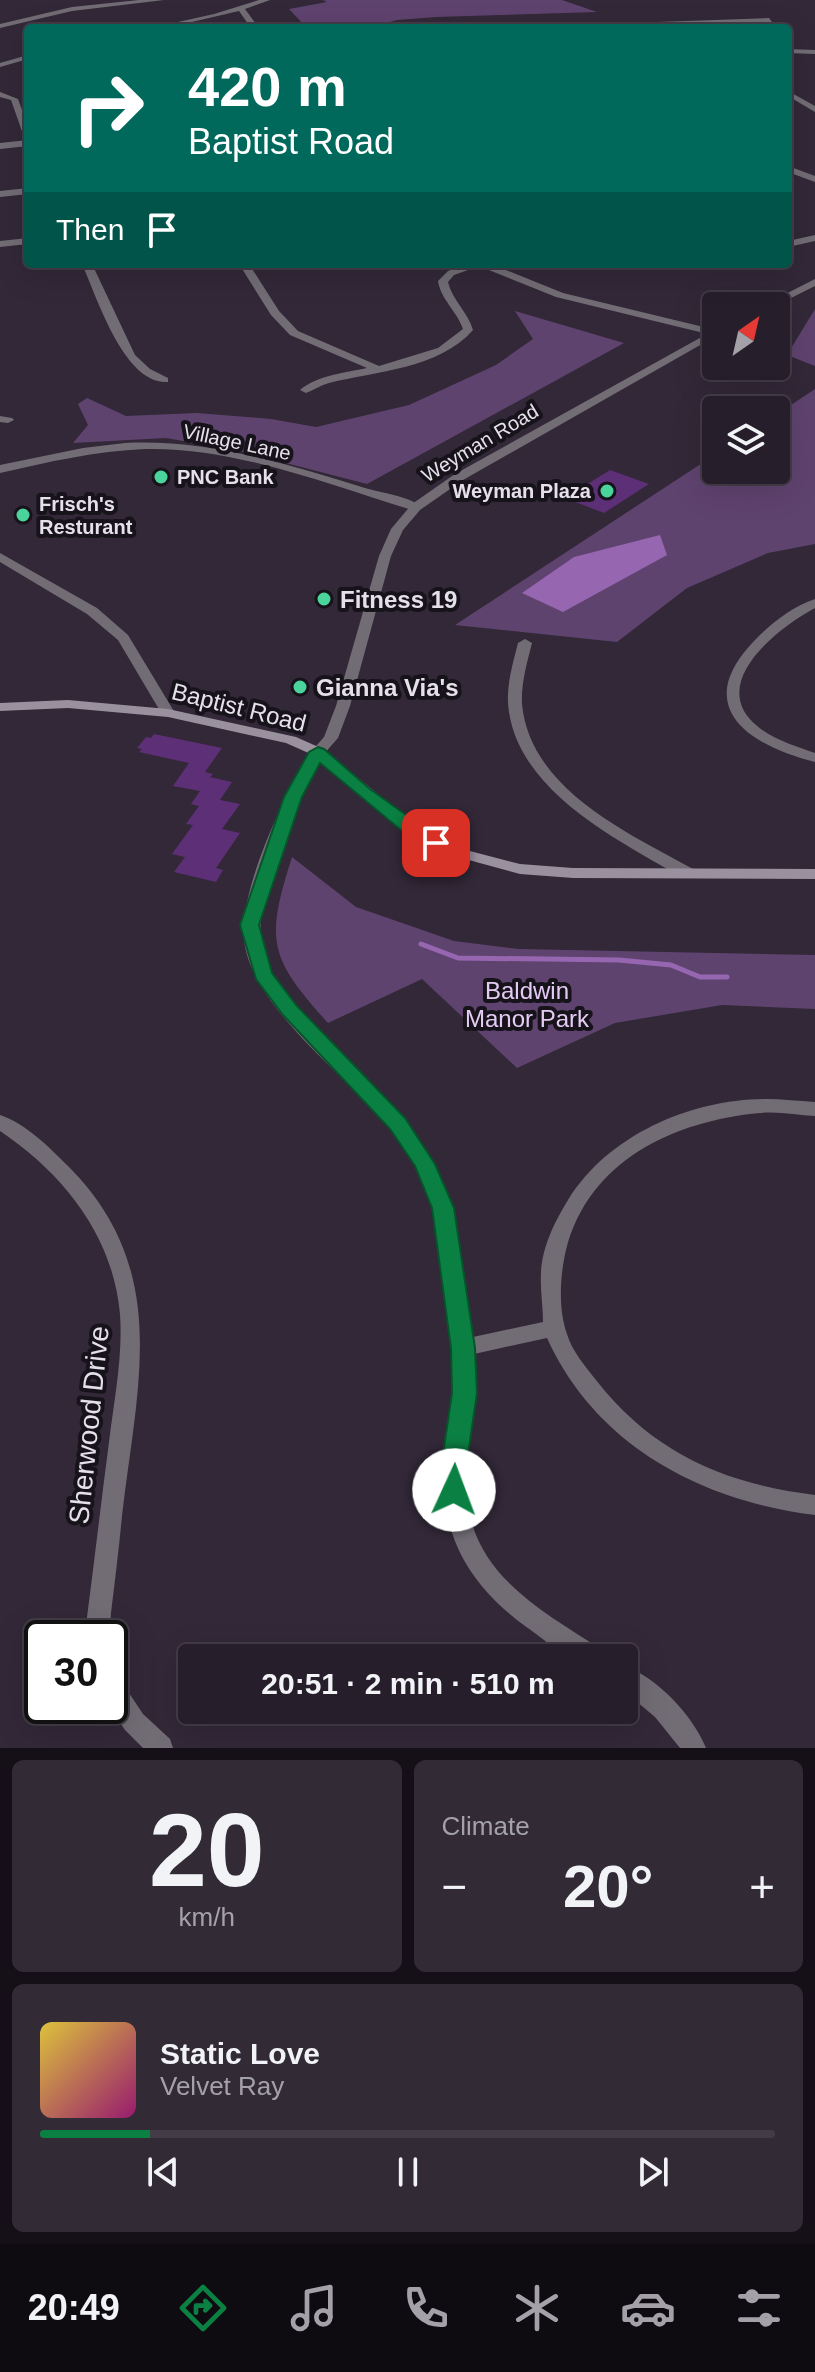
<!DOCTYPE html>
<html lang="en">
<head>
<meta charset="utf-8">
<style>
  body { margin:0; font-family:Helvetica,sans-serif; background:#322b36; color:#f1f3f6; height:100vh; display:flex; flex-direction:column; font-size:30px; white-space:nowrap }
  * { box-sizing:border-box; margin:0 }
  p { font-size:26px; color:#a4a2a8 }
  .icon { flex:none; width:44px; height:44px; fill:none; stroke:currentColor; stroke-width:2; stroke-linecap:round; stroke-linejoin:round }
  .map { position:relative; height:1748px; overflow:hidden }
  .drawer { display:flex; flex-direction:column; gap:12px; padding:12px; background:#151017; flex:1 }
  .drawer>* { flex:none }
  .hud { position:absolute; left:24px; top:24px; width:768px; height:244px; border-radius:8px; box-shadow:0 8px 32px #0002,0 0 0 2px #423c47; background:#00695c; color:#fff; overflow:hidden }
  .needle { width:52px; rotate:34deg }
  .controls { position:absolute; left:702px; top:292px; display:grid; gap:16px }
  .controls a { display:grid; place-items:center; width:88px; height:88px; border-radius:8px; background:#261e2a; box-shadow:0 8px 32px #0002,0 0 0 2px #423c47; font-size:40px }
  .speed { position:absolute; left:24px; top:1620px; display:flex; gap:16px; font-size:40px; font-weight:700; text-align:center }
  .speed>* { display:grid; place-content:center; width:104px; height:104px; border-radius:50%; background:#261e2a; box-shadow:0 8px 32px #0002,0 0 0 2px #423c47; line-height:1 }
  .speed .limit { border:4px solid #111; border-radius:12px; background:#fff; color:#111 }
  .pin { position:absolute; display:grid; place-items:center; width:68px; height:68px; color:#fff; margin:-34px; border-radius:16px; box-shadow:0 4px 12px #0006 }
  .me { position:absolute; width:88px; margin:-44px; rotate:2deg; stroke-linejoin:round; filter:drop-shadow(0 0 6px #0008) }
  .turn { display:flex; align-items:center; gap:28px; height:168px; padding:0 32px; font-size:36px }
  .turn .icon { width:104px; height:104px; stroke-width:2.5 }
  .turn b { display:block; font-size:56px; line-height:68px }
  .then { display:flex; align-items:center; height:76px; padding:0 32px; background:#0003; gap:16px; font-size:30px }
  .big { font-size:60px; font-weight:700; line-height:1.1 }
  .drawer .widget { flex:1; display:flex; flex-direction:column; justify-content:center; gap:12px; min-width:0; padding:0 28px; border-radius:12px; background:#322b36 }
  .drawer .dial { align-items:center; gap:0 }
  .dial b { font-size:104px; line-height:1 }
  .song { display:flex; align-items:center; gap:24px }
  .cover { width:96px; height:96px; border-radius:12px; background:linear-gradient(135deg,hsl(50 70% 55%),hsl(320 70% 35%)) }
  .played { height:8px; border-radius:4px; background:linear-gradient(90deg,#0b8043 15%,#423c47 15%) }
  .keys { display:flex; justify-content:space-around; direction:ltr }
  .heat { display:flex; justify-content:space-between; align-items:center; font-size:44px; direction:ltr }
  .drawer .tiles { flex:1; display:grid; gap:12px; grid-template-columns:1fr 1fr }
  .widget:last-child { grid-column:span 2 }
  .trip { position:absolute; left:178px; top:1644px; width:460px; height:80px; border-radius:8px; background:#261e2a; box-shadow:0 8px 32px #0002,0 0 0 2px #423c47; font-weight:700; line-height:80px; text-align:center }
  .tab-bar { display:flex; height:128px; justify-content:space-around; align-items:center; background:#0f0c11; color:#a4a2a8 }
  .tab-bar .icon { width:56px; height:56px }
  .tab-bar .selected { color:#0b8043 }
  .tab-bar b { font-size:36px; color:#f1f3f6 }
  .map>svg:first-child { display:block }
  .green { fill:#5f436f }
  .water { fill:#9666b1 }
  .lines { fill:none; stroke-linecap:round; stroke-linejoin:round }
  .stream { stroke:#9666b1; stroke-width:5 }
  .building { fill:#5d2f76 }
  .minor { fill:#726d75; fill-rule:evenodd }
  .tertiary { fill:#726d75; fill-rule:evenodd }
  .secondary { fill:#99919e; fill-rule:evenodd }
  .route { fill:#0b8043; stroke:#07532c; stroke-width:2 }
  .poi-dot { fill:#4ad49c; stroke:#17131a; stroke-width:3 }
  .labels { text-anchor:middle; dominant-baseline:central; stroke-width:8; stroke-linejoin:round; paint-order:stroke }
  .far-street-label { font-size:20px; fill:#e6e0eb; stroke:#17131a }
  .far-poi-label { font-size:20px; font-weight:bold; fill:#e6e0eb; stroke:#17131a; text-anchor:start }
  .poi-label { font-size:24px; font-weight:bold; fill:#e6e0eb; stroke:#17131a; text-anchor:start }
  .street-label { font-size:24px; fill:#e6e0eb; stroke:#17131a }
  .park-label { font-size:24px; fill:#e4cbf4; stroke:#17131a }
  .near-street-label { font-size:28px; fill:#e6e0eb; stroke:#17131a }
</style>
</head>
<body>
<div class="map">
<svg width="815" height="1748" viewBox="0 0 815 1748">
  <rect width="100%" height="100%" fill="#322838"/>
  <g class="green">
    <polygon points="323,0 562,0 597,12 436,17 397,20 369,28 307,28 289,9 327,2"/>
    <polygon points="815,309 815,366 787,355"/>
    <polygon points="515,311 624,343 367,484 236,450 166,438 73,443 88,425 78,404 87,398 126,416 197,413 271,419 316,427 409,405 496,365 533,339"/>
    <polygon points="815,389 815,544 768,553 687,588 617,642 455,625 716,454 716,470 776,470 776,415"/>
    <path d="M292,857L356,907L454,941L519,949L815,955V1009L722,1005L615,1023L517,1068L422,979L328,1023C269,957 265,942 292,857Z"/>
  </g>
  <polygon class="water" points="660,535 667,555 563,612 522,593 574,557"/>
  <g class="lines">
    <polyline class="stream" points="421,944 458,958 619,960 671,965 700,977 727,977"/>
  </g>
  <g class="building">
    <polygon points="610,470 649,484 604,513 565,498"/>
    <polygon points="154,734 222,748 205,772 213,774 210,777 232,782 220,800 240,804 222,829 240,833 216,868 223,870 216,882 174,872 185,857 172,854 193,825 186,824 199,806 191,804 200,791 173,786 189,763 139,752 142,749 137,748 146,737 151,738"/>
  </g>
  <g class="lines">
    <g class="minor">
      <polygon points="139,0 164,0 72,11 0,28 0,24 72,7"/>
      <polygon points="259,0 270,0 245,9 259,28 251,28 239,11 166,28 151,28 214,14"/>
      <polygon points="769,18 772,22 640,28 658,22"/>
      <polygon points="788,49 815,50 815,54 788,53"/>
      <polygon points="28,55 28,59 0,67 0,63"/>
      <polygon points="788,91 815,106 815,112 788,96"/>
      <polygon points="0,92 18,99 28,126 28,140 24,137 11,100 0,97"/>
      <polygon points="28,140 28,146 0,149 0,143"/>
      <polygon points="788,166 815,176 815,182 788,172"/>
      <polygon points="28,188 28,194 0,197 0,191"/>
      <polygon points="815,235 815,241 788,247 788,241"/>
      <polygon points="28,238 28,244 0,247 0,241"/>
      <path d="M82,264H92L135,355L150,369L168,378V382C124,385 97,297 82,264Z"/>
      <path d="M239,264H249L279,311L298,331L379,366L438,348L463,329C457,311 441,300 438,281L448,271L467,264H491L563,293L716,330V336L556,297L479,266L454,275L448,282C452,300 468,312 473,330C439,369 376,371 329,383C321,385 314,390 306,393L300,390C318,375 344,373 367,368L290,335L271,315Z"/>
      <polygon points="0,416 12,418 14,420 8,423 0,422"/>
      <path d="M125,443C208,439 287,464 365,488C382,493 408,496 422,507L416,511L412,510C326,484 235,447 145,449C96,451 48,462 0,473V465L83,448Z"/>
      <polygon points="0,553 97,608 128,635 175,713 173,716 163,716 118,640 87,614 0,562"/>
      <path d="M815,599V608C783,625 714,676 749,718C765,737 792,745 815,753V762C744,744 690,704 758,637C774,621 794,606 815,599Z"/>
      <path d="M525,639L532,643C527,663 521,683 522,704C530,790 630,834 695,870L697,874L695,878H683C618,840 514,790 508,703C507,683 513,663 518,643Z"/>
      <path d="M318,748L325,752C301,796 251,895 262,945C272,990 311,1026 342,1057C371,1085 402,1111 423,1146C459,1204 464,1271 473,1337L543,1322C543,1306 540,1289 541,1273C542,1247 555,1221 568,1200C608,1135 691,1099 766,1099C782,1099 799,1101 815,1102V1116C797,1115 778,1111 760,1113C674,1121 589,1160 566,1250C560,1275 558,1309 567,1334C572,1351 585,1366 596,1380C653,1453 725,1484 815,1495V1515C702,1501 596,1446 547,1338L474,1354C477,1396 469,1435 467,1477C462,1568 535,1607 603,1650L606,1658C596,1658 585,1660 576,1658C562,1656 537,1634 525,1626C476,1590 442,1542 445,1479C446,1449 453,1419 454,1389C455,1354 450,1321 445,1287C443,1267 441,1246 437,1227C431,1193 416,1160 395,1134C353,1080 252,1010 244,940C239,889 285,793 313,749Z"/>
      <path d="M0,1115C25,1123 49,1147 68,1166C172,1270 137,1385 122,1516C119,1548 115,1580 111,1613C110,1623 113,1633 110,1642V1638H88L86,1625C94,1564 101,1503 109,1442C114,1400 123,1357 120,1314C113,1236 64,1174 0,1131Z"/>
      <path d="M624,1665C658,1679 692,1714 706,1748H680L655,1717L624,1691Z"/>
      <polygon points="110,1674 119,1678 143,1714 170,1739 173,1748 143,1748 125,1730 109,1706"/>
    </g>
    <g class="tertiary">
      <polygon points="815,279 815,286 775,306 762,306"/>
      <polygon points="716,329 716,336 463,480 420,510 403,530 391,556 350,706 338,738 323,755 313,755 311,752 324,737 336,706 379,556 391,529 412,504 455,474"/>
    </g>
    <polygon class="secondary" points="68,700 168,709 296,737 323,749 419,828 466,850 520,864 573,868 815,869 815,879 573,878 520,874 454,856 407,834 313,755 286,743 168,717 68,708 0,711 0,703"/>
  </g>
  <polygon class="route" points="318,747 324,749 370,789 445,843 436,849 407,835 320,763 302,797 259,925 272,973 297,1006 405,1118 435,1164 454,1208 475,1348 477,1393 467,1461 467,1490 463,1498 454,1501 445,1498 442,1490 442,1461 452,1393 451,1348 432,1208 415,1166 390,1129 283,1015 256,979 240,925 284,797 309,752"/>
  <g class="poi-dot">
    <circle cx="161" cy="477" r="8"/>
    <circle cx="607" cy="491" r="8"/>
    <circle cx="23" cy="515" r="8"/>
    <circle cx="324" cy="599" r="8"/>
    <circle cx="300" cy="687" r="8"/>
  </g>
  <g class="labels">
    <g class="far-street-label">
      <text transform="translate(237 442) rotate(12)">Village Lane</text>
      <text transform="translate(480 443) rotate(-31)">Weyman Road</text>
    </g>
    <g class="far-poi-label">
      <text x="177" y="477">PNC Bank</text>
      <text x="591" y="491" text-anchor="end">Weyman Plaza</text>
      <text x="39" y="504">Frisch's<tspan x="39" dy="23">Resturant</tspan></text>
    </g>
    <g class="poi-label">
      <text x="340" y="599">Fitness 19</text>
      <text x="316" y="687">Gianna Via's</text>
    </g>
    <g class="street-label">
      <text transform="translate(239 707) rotate(14)">Baptist Road</text>
    </g>
    <g class="park-label">
      <text x="527" y="990">Baldwin<tspan x="527" dy="28">Manor Park</tspan></text>
    </g>
    <g class="near-street-label">
      <text transform="translate(89 1425) rotate(-84)">Sherwood Drive</text>
    </g>
  </g>
</svg>
<div class="controls">
<a><svg class="needle" viewBox="-14 -14 28 28"><path d="M0-13l5 13h-10z" fill="#e53935"/><path d="M0 13l5-13h-10z" fill="#a4a2a8"/></svg></a>
<a><svg class="icon" aria-label="layers" viewBox="0 0 24 24"><path d="M12 4l9 5-9 5-9-5zM3 14l9 5 9-5"/></svg></a>
</div>
<div class="speed"><div class="limit">30</div></div>
<div class="pin" style="left:436px;top:843px;background:#d93025"><svg class="icon" aria-label="arrive" viewBox="0 0 24 24"><path d="M6 21V4h12l-3 4 3 4H6"/></svg></div>
<svg class="me" style="left:454px;top:1490px" viewBox="-20 -20 40 40"><circle r="19" fill="#fff"/><path d="M0-13L10 11 0 6-10 11z" fill="#0b8043"/></svg>
<div class="trip">20:51 · 2 min · 510 m</div>
<div class="hud">
<div class="turn"><svg class="icon" aria-label="right" viewBox="0 0 24 24"><path d="M7 20v-9h11M14 6l5 5-5 5"/></svg><div><b>420 m</b>Baptist Road</div></div>
<div class="then">Then<svg class="icon" aria-label="arrive" viewBox="0 0 24 24"><path d="M6 21V4h12l-3 4 3 4H6"/></svg></div>
</div>
</div>
<section class="drawer">
<div class="tiles">
<div class="widget dial"><b>20</b><p>km/h</p></div>
<div class="widget"><p>Climate</p>
<div class="heat"><a>−</a><b class="big">20°</b><a>+</a></div>
</div>
<div class="widget">
<div class="song"><i class="cover"></i><div><b>Static Love</b><p>Velvet Ray</p></div></div>
<div class="played"></div>
<div class="keys"><svg class="icon" aria-label="previous" viewBox="0 0 24 24"><path d="M18 5L8 12l10 7zM5 5v14"/></svg><svg class="icon" aria-label="pause" viewBox="0 0 24 24"><path d="M8 5v14M16 5v14"/></svg><svg class="icon" aria-label="next" viewBox="0 0 24 24"><path d="M6 5l10 7-10 7zM19 5v14"/></svg></div>
</div>
</div>
</section>
<nav class="tab-bar">
<b>20:49</b>
<svg class="icon selected" aria-label="directions" viewBox="0 0 24 24"><path d="M12 3l9 9-9 9-9-9zM9 14v-3h6M13 9l2 2-2 2"/></svg>
<svg class="icon" aria-label="music" viewBox="0 0 24 24"><path d="M9 18V5l10-2v13"/><circle cx="6" cy="18" r="3"/><circle cx="16" cy="16" r="3"/></svg>
<svg class="icon" aria-label="phone" viewBox="0 0 24 24"><path d="M5 4h4l2 5-3 2q2 4 5 5l2-3 5 2v4C11 20 4 13 5 4z"/></svg>
<svg class="icon" aria-label="climate" viewBox="0 0 24 24"><path d="M12 3v18M4 7l16 10M4 17L20 7"/></svg>
<svg class="icon" aria-label="car" viewBox="0 0 24 24"><path d="M5 17H2v-5l4-1 3-4h7l3 4 3 1v5h-3M9 17h6M6 11h13"/><circle cx="7" cy="17" r="2"/><circle cx="17" cy="17" r="2"/></svg>
<svg class="icon" aria-label="filters" viewBox="0 0 24 24"><path d="M4 7h16M4 17h16"/><circle cx="9" cy="7" r="2"/><circle cx="15" cy="17" r="2"/></svg>
</nav>
</body>
</html>
